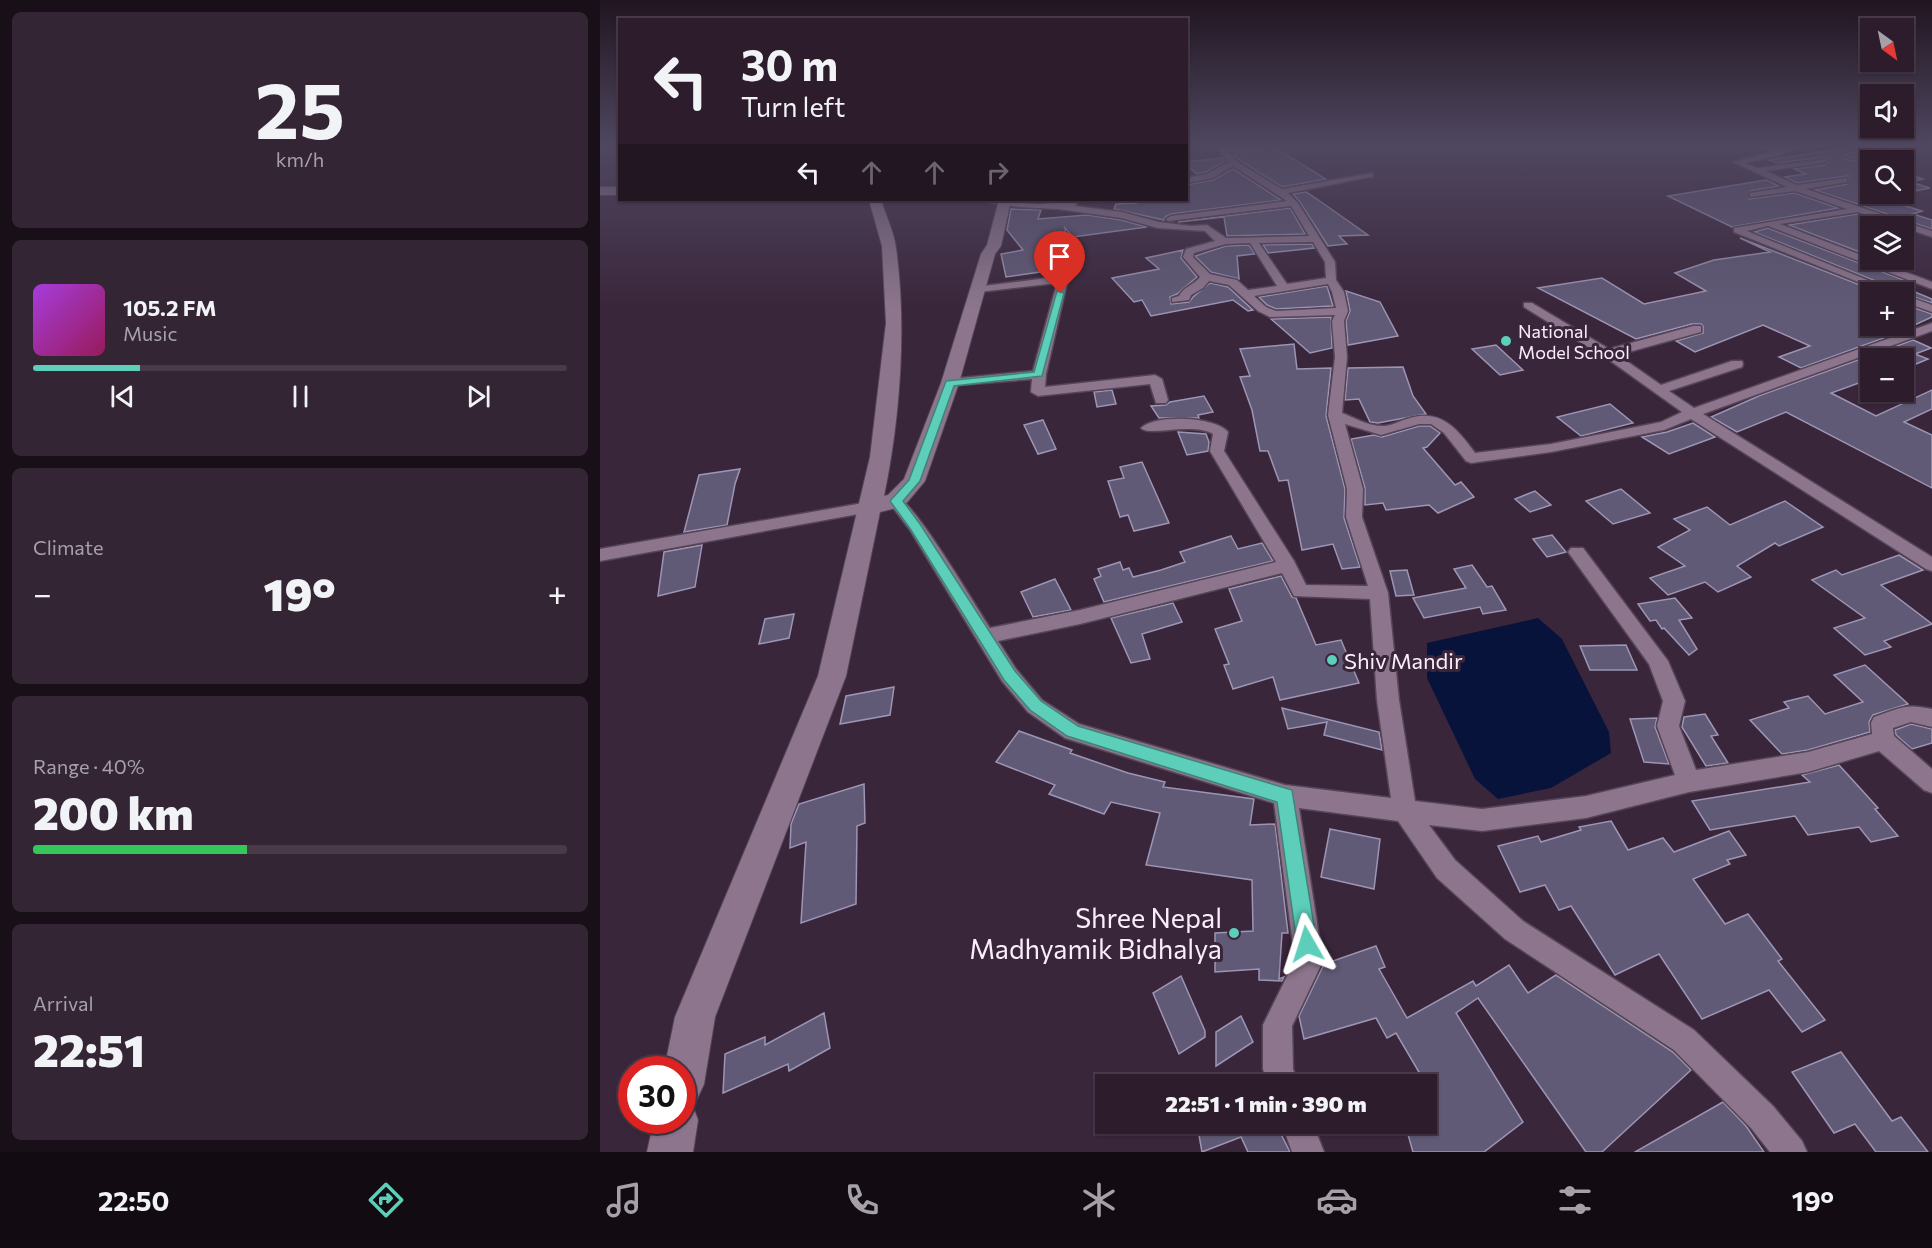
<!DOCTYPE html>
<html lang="en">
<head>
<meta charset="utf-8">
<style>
  body { margin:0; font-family:Commissioner,sans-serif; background:#342534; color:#f1f3f6; height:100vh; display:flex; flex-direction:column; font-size:22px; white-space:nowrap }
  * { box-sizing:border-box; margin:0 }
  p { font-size:20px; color:#a6a1a9 }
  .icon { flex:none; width:33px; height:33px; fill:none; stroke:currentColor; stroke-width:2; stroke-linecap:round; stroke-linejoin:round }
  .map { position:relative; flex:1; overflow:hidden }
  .details { display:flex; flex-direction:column; gap:12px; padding:12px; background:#180f18; width:600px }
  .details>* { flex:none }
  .guide { position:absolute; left:18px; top:18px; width:570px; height:183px; border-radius:0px; box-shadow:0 2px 4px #0004,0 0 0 2px #483a48; background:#2c1c2c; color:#f1f3f6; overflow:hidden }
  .needle { width:39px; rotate:147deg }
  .fabs { position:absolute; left:1260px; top:18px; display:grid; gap:12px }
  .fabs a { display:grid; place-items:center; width:54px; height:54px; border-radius:0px; background:#2c1c2c; box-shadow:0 2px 4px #0004,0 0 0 2px #483a48; font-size:30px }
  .speed { position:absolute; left:18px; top:1056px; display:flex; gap:12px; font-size:30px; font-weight:700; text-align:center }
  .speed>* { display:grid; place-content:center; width:78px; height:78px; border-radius:50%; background:#2c1c2c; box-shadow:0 2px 4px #0004,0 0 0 2px #483a48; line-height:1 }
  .speed .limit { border:9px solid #d22; background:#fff; color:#111 }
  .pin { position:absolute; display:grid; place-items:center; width:51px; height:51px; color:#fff; margin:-62px -26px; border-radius:50% 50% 50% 0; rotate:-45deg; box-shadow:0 0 6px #0007 }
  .pin .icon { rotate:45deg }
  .me { position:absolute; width:66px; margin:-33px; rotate:354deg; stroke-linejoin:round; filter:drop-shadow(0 0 4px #0008) }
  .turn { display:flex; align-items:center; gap:21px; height:126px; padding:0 24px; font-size:27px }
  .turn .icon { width:78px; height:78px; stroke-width:2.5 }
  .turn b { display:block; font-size:42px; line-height:51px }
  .lanes { display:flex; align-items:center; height:57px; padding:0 24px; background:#0003; justify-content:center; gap:30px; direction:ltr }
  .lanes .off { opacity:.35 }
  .big { font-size:45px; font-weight:800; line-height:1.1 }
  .details .card { flex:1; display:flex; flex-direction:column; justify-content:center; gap:9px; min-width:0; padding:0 21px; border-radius:9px; background:#342534 }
  .details .dial { align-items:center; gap:0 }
  .dial b { font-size:78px; line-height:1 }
  .song { display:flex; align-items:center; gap:18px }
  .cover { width:72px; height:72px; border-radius:9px; background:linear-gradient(135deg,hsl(280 70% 55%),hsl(330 70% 35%)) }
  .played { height:6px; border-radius:3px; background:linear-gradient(90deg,#5cceba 20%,#483a48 20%) }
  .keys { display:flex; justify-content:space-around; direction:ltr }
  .heat { display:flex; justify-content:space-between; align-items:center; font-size:33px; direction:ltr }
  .charge { height:9px; border-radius:4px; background:linear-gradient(90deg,#34c759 40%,#483a48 0) }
  .trip { position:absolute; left:495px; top:1074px; width:342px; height:60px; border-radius:0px; background:#2c1c2c; box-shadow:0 2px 4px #0004,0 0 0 2px #483a48; font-weight:800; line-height:60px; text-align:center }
  .tab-bar { display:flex; height:96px; justify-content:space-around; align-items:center; background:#120b12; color:#a6a1a9 }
  .tab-bar .icon { width:42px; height:42px }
  .tab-bar .on { color:#5cceba }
  .tab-bar b { font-size:27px; color:#f1f3f6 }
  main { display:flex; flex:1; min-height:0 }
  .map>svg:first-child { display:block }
  .water { fill:#08133c }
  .building { fill:#615a76; stroke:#9c95b4; stroke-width:1.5 }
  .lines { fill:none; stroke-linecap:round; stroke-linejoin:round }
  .street-casing { stroke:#554556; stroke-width:3 }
  .secondary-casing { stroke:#554556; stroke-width:2 }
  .street { fill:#8d768d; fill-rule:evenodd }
  .secondary { fill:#8d768d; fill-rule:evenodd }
  .route { fill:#5cceba; stroke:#3c8679; stroke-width:1.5 }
  .poi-dot { fill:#5cceba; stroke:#3a263b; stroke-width:2 }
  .labels { text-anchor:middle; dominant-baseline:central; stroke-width:6; stroke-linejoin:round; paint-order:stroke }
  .far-poi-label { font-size:18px; fill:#fbeefb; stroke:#3a263b; text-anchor:start }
  .poi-label { font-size:22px; fill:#fbeefb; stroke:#3a263b; text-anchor:start }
  .near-poi-label { font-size:27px; fill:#fbeefb; stroke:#3a263b; text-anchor:end }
</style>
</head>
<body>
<main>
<section class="details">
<div class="card dial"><b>25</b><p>km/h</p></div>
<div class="card">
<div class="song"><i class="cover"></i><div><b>105.2 FM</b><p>Music</p></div></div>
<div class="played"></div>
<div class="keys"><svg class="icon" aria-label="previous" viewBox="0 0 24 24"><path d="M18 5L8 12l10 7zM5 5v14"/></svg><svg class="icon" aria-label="pause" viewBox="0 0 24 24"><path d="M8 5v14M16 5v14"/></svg><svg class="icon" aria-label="next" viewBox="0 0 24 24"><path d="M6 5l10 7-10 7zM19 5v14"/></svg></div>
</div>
<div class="card"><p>Climate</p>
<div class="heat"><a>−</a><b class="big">19°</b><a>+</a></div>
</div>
<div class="card"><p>Range · 40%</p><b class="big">200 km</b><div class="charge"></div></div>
<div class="card"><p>Arrival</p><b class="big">22:51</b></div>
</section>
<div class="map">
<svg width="1332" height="1152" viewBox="0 0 1332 1152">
  <rect width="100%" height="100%" fill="#3a263b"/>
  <polygon class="water" points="938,618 962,639 1009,732 1011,753 951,788 898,799 875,779 827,678 827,643"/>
  <g class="building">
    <polygon points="672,146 726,179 682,187 638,159 633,154"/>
    <polygon points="1257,146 1284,146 1246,155 1246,159 1251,161 1302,150 1303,157 1269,162 1270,194 1300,194 1277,197 1322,211 1313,214 1332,220 1332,229 1215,190 1247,184 1248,176 1197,183 1185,177 1206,174 1194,169 1224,165 1229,162 1227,157 1177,163 1169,160"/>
    <polygon points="622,158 625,161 606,172 597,174 586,165 586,162"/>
    <polygon points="633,169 681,200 571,214 565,217 564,220 514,209 516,204 536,203 533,200 586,200 586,185 613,180"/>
    <polygon points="1304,173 1323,179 1310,182 1330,188 1304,193"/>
    <polygon points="1166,180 1179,186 1150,191 1149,199 1195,193 1238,208 1132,227 1068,196"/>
    <polygon points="706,192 717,199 768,235 739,236 747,244 728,246 700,202 693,194"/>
    <polygon points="690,208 705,234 627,236 624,217 578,222"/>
    <polygon points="411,209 441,210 438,219 487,215 521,220 547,227 473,237 465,228 468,268 406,277 401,254 423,250 407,230"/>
    <polygon points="1258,214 1294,226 1270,226 1270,256 1189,225"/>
    <polygon points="1168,228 1309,282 1298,285 1332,299 1332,303 1299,292 1298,290 1154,232"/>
    <polygon points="1140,238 1278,292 1270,292 1270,326 1304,326 1304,304 1332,314 1332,317 1295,334 1201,368 1179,357 1210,346 1163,325 1095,352 1076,341 1103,333 1103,326 1101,324 1092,324 1036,339 938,288 1002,278 1044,304 1106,291 1075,273 1114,260 1170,252"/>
    <polygon points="712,244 714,248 668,253 663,245"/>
    <polygon points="649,245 655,254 637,256 639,279 611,272 595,256 626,246"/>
    <polygon points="583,250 581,258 597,277 577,294 570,297 571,304 589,302 593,297 610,283 628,287 653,310 648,311 633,300 551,316 542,300 534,302 512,278 559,269 546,258"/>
    <polygon points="727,286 733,306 676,309 667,305 659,297"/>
    <polygon points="746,291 780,302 798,336 748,345 746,321 750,311"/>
    <polygon points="731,317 732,348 710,353 671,319"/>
    <polygon points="1313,340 1331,348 1315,354 1328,359 1304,369 1304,358 1270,358 1270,379 1231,393 1276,416 1332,390 1332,409 1304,422 1332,435 1332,488 1186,412 1137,432 1111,417 1161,395"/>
    <polygon points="694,344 697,369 731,368 726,416 745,489 744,518 760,567 742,569 733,544 702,550 688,480 679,481 668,451 660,451 652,410 640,377 650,376 640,349"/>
    <polygon points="896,345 923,370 900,375 872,349"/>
    <polygon points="803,367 813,396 826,414 778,423 770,422 759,399 745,400 748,368"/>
    <polygon points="512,390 516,404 497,407 494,392"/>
    <polygon points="604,396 613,412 598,415 599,418 559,418 551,406 566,405 570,402"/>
    <polygon points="1010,404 1033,423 981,436 957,417"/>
    <polygon points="443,420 456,449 438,454 424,425"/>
    <polygon points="1093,423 1115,437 1069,454 1042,437 1067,432"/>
    <polygon points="819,426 830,426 840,433 827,447 823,448 855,485 861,482 874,497 838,513 829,505 786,510 783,503 765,505 765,488 751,439 774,435 782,437"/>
    <polygon points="578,432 606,434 609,442 608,451 587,455"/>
    <polygon points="542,462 569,523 534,531 528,515 520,517 508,481 524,478 520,467"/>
    <polygon points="140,469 135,484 127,525 84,532 99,475"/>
    <polygon points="1021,489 1050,513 1013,524 986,501"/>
    <polygon points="935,491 951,505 930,512 915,499"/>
    <polygon points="1185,501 1223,527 1179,546 1175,543 1137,566 1151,577 1118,592 1105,582 1068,595 1050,578 1085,566 1058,547 1090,530 1074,519 1107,507 1130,525"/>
    <polygon points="952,535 966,552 947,557 933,539"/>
    <polygon points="631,536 638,549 662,543 673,561 504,602 494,579 501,576 498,569 520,562 523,570 529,568 533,577 561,570 585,562 580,552"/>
    <polygon points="102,545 95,587 58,596 64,552"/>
    <polygon points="1299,555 1323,570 1281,585 1332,624 1284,641 1291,647 1265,655 1234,628 1265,618 1212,580 1236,570 1242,575"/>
    <polygon points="872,565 887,587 892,586 906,610 883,614 880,607 824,618 813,598 866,588 854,569"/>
    <polygon points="807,570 814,595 796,596 790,571"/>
    <polygon points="681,576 692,597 696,598 716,645 741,640 759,683 680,700 673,677 633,689 624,665 629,664 615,629 642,621 629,589"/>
    <polygon points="455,579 471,610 433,617 421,592"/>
    <polygon points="1075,598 1092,618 1079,620 1097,649 1089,655 1064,628 1062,629 1056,620 1050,621 1038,604"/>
    <polygon points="573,603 582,622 542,634 550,659 531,663 511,618"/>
    <polygon points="194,614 189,638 159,644 165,619"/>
    <polygon points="1026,645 1037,670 990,670 980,646"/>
    <polygon points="1265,665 1308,704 1273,715 1269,722 1270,732 1208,750 1182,754 1150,720 1189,708 1184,702 1208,696 1225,714 1263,702 1234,675"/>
    <polygon points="294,687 290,715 240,724 246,696"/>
    <polygon points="682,708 779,732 782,750 724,735 727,722 688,729"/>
    <polygon points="1105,714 1118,735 1111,736 1128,763 1106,766 1082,727 1084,717"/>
    <polygon points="1057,718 1055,727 1069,764 1044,762 1030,719"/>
    <polygon points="1311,724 1332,729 1332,743 1312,749 1296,735 1295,730"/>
    <polygon points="419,731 472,750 470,753 528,773 565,782 563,787 654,799 650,825 675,824 688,933 682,933 679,979 684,977 682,981 659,980 659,969 615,972 615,933 653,931 652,880 546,865 560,813 511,802 504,814 449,794 455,785 396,762"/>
    <polygon points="1239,765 1278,808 1275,809 1298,836 1271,842 1259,827 1208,835 1195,816 1110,830 1092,801 1210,782 1202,775"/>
    <polygon points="264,784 265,823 257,826 256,904 201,923 206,842 190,848 191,824 199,804"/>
    <polygon points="1011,821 1028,850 1063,838 1074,852 1129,831 1146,855 1127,860 1130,864 1093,879 1125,924 1148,914 1182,959 1178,961 1225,1020 1202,1032 1169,990 1102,1019 1059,954 1015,975 971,906 959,910 945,885 920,892 898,846 938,836 941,842 981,830 979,827"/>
    <polygon points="730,829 780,839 774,889 721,877"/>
    <polygon points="776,946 785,967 779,969 807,1018 873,981 876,986 909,965 928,993 956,975 1073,1052 1091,1070 1002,1152 986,1152 878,998 856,1013 923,1122 884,1152 813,1152 805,1124 826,1124 826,1084 796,1033 787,1038 776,1018 704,1039 699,1016 724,964"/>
    <polygon points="581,976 605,1031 605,1037 579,1054 553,993"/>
    <polygon points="224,1013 230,1048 189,1071 188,1064 123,1093 125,1054 165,1037 165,1045"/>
    <polygon points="641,1016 653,1042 616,1066 616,1032"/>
    <polygon points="1241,1052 1292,1121 1301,1117 1328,1152 1276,1152 1255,1124 1234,1133 1192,1072"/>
    <polygon points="1123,1102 1146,1126 1164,1152 1035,1152"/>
    <polygon points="597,1124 676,1124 690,1152 648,1152 641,1137 602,1152"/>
  </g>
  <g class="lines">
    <g class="street-casing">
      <g id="street">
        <path d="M616,146L626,148L661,146L629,152L636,161L682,189L773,173V177H770L688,193L698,203L735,262L736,280L744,292L748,311L744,321L747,357L742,413C755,418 768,426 783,426C792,426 801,420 810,418C842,409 858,430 875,453L951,444L1061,422L1082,412L1012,362L924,307V303H932L1009,349L1093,326H1101V332L1018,355L1061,385L1132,361H1142L1143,364L1142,367L1069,391L1094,408L1332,323V331L1103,414L1332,557V571L1326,569L1091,419L1064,430L951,452L871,463L866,461L844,433L831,424H819L781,435L745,424L763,489L762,517L788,593L799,700L815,801L882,809L986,796L1075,775L1057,726L1063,701L1049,664L971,556L968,552L971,548H983L1068,661L1085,701L1079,726L1096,770L1208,752L1272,734L1271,723L1274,717C1300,708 1305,703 1332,709V727L1311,722L1293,728L1294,736L1332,769V793L1324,790L1279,751L1208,772L1089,792L986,818L882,831L829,825L855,860L923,921L1094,1030L1173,1106L1202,1141L1207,1152H1170L1151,1128L1074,1050L905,939L837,878L798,821L699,808L723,961L692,1026L693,1069L698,1084H668L663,1069V1025L695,960L674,803L465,738L428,712L402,681L310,530L288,501L296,496C314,501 376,607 390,628L480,610L676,562L610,451L613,434C592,422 550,437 541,428C554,414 615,416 628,432L624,451L694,561L706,585L768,586L746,517L747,489L728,415L735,357L732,321L735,315L670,317L658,311L629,285L609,281L603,288L591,295L589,300L572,302V298L579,296C582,288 595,284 600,277L583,257L586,249L615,241L605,231L558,228L521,218L458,209L417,207L379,200L439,204L473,201L477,204L475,206L522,212L559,222L591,226L607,225L626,238L709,236L691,206L568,221L566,219L571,216L687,201L633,166L613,178L586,183V178L607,174L628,162ZM713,242L725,262L726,278L687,284L659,243ZM650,243L677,286L648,290L637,280L610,274L593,257L594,253L626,244ZM728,284L732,292L736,308L676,311L666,307L654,296ZM682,573L694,596L770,599L777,700L791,798L685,785L479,724L442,700L416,669L398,641L480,624Z"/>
        <polygon points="1158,146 1176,149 1207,146 1183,152 1183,155 1145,163 1157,168 1226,159 1227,161 1223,163 1166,171 1197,185 1247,178 1247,182 1206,189 1332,231 1332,237 1258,212 1180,224 1332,282 1332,289 1168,226 1147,231 1297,292 1283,292 1134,232 1134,228 1247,209 1195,191 1150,197 1150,193 1187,187 1133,162 1172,152"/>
        <polygon points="1295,146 1312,146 1251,159 1247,157"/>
        <polygon points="463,276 468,279 446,374 445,387 555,375 562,379 568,400 566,403 556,403 550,384 438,396 431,392 432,379 345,386 343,383 345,380 350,379 433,371 457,283 379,292 374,289 375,287"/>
        <polygon points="1304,295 1332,305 1332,312 1304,302"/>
        <polygon points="269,502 275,503 277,507 275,511 0,561 0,549"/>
        <polygon points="682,1124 713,1124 724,1152 692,1152"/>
      </g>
    </g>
    <g class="secondary-casing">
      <g id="secondary">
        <rect x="0" y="187" width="20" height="8"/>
        <path d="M269,200H281C286,216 294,232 296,248C307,327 300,419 284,496L288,495L304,479L341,383L381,254L387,245L399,200H411L401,246L395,254L359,383L325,481L304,506L280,512L246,676L115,1017L104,1084L97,1099L88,1103L92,1104L98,1120L93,1152H47L54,1120H82V1070H64L75,1017L218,676L270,457L286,323L282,246Z"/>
      </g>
    </g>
    <use href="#street" class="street"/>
    <use href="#secondary" class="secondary"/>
  </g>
  <linearGradient id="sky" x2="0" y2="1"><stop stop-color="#201520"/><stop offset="0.47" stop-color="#4f4760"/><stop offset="1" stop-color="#4f4760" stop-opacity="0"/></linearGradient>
  <rect width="1332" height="308" fill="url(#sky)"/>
  <polygon class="route" points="457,291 464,293 442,376 354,386 320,481 303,501 320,524 415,671 441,701 478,726 692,790 717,944 714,951 707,954 700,951 697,944 677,802 467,736 430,710 404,680 311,530 290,501 309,480 346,381 434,372"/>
  <g class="poi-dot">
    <circle cx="906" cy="341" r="6"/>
    <circle cx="732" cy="660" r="6"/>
    <circle cx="634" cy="933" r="6"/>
  </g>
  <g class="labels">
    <g class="far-poi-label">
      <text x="918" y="331">National<tspan x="918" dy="21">Model School</tspan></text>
    </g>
    <g class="poi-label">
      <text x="744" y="660">Shiv Mandir</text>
    </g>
    <g class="near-poi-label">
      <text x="622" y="917">Shree Nepal<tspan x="622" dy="31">Madhyamik Bidhalya</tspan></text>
    </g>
  </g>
</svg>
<div class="fabs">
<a><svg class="needle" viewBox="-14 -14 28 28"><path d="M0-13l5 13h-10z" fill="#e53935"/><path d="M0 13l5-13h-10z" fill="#a6a1a9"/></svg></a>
<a><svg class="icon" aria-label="sound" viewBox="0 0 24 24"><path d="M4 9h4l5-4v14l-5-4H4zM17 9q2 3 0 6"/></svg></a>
<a><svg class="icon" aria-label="search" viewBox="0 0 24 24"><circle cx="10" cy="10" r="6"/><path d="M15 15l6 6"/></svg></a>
<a><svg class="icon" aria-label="layers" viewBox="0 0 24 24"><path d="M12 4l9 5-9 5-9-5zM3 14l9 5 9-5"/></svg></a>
<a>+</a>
<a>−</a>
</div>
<div class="speed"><div class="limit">30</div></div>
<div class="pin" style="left:460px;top:293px;background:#d93025"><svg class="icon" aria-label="arrive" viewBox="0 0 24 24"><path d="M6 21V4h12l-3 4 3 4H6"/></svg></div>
<svg class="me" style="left:707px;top:944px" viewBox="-20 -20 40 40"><path d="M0-17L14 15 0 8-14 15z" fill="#5cceba" stroke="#fff" stroke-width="4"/></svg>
<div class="trip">22:51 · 1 min · 390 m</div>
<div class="guide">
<div class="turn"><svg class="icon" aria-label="left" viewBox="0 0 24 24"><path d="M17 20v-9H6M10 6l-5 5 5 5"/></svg><div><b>30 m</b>Turn left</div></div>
<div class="lanes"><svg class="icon" aria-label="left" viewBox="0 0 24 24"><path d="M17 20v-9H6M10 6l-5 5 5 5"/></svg><svg class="icon off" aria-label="ahead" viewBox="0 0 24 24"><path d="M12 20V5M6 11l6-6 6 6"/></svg><svg class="icon off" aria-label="ahead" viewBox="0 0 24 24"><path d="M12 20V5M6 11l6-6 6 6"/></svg><svg class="icon off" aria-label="right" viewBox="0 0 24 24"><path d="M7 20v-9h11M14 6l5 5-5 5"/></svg></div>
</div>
</div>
</main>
<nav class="tab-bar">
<b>22:50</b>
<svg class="icon on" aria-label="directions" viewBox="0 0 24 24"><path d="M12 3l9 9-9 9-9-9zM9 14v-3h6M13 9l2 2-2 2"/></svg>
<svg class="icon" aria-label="music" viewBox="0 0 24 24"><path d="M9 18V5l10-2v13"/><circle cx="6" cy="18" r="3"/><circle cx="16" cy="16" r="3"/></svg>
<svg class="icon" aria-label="phone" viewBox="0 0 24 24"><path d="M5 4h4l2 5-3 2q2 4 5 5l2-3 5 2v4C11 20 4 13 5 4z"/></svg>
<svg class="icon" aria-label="climate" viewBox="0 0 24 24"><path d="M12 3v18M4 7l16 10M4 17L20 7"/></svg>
<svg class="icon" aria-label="car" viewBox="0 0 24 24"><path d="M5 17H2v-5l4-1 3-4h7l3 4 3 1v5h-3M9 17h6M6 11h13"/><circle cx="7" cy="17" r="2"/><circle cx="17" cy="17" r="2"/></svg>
<svg class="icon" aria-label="filters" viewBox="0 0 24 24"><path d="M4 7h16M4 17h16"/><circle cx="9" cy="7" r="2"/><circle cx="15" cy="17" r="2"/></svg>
<b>19°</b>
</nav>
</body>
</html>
